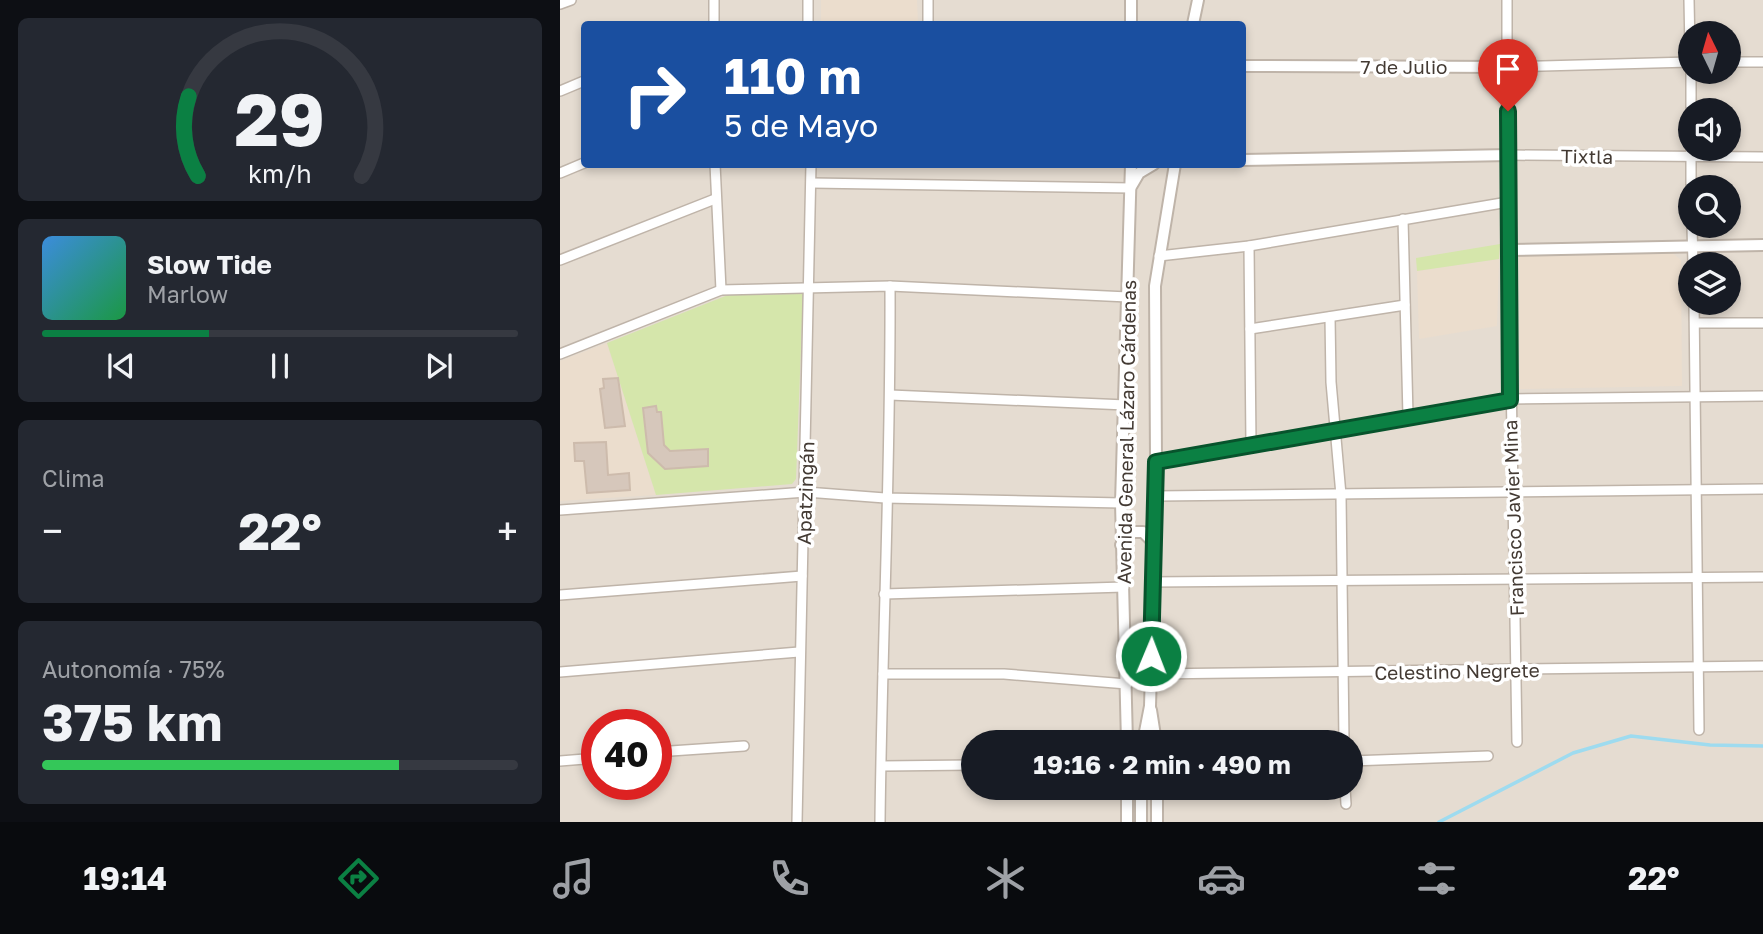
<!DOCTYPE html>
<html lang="es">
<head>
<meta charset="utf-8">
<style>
  body { margin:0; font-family:"Golos Text",sans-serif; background:#242831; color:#f1f3f6; height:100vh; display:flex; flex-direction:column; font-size:26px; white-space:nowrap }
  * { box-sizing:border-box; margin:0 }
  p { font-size:23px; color:#9ea1a6 }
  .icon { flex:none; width:38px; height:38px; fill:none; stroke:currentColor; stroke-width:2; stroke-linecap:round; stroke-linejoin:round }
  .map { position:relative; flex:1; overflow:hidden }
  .side { display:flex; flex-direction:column; gap:18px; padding:18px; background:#0d0f14; width:560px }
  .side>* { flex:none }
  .banner { position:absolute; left:21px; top:21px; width:665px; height:147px; border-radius:7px; box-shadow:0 4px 10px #0003; background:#1a4fa0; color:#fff; overflow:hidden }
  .needle { width:46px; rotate:355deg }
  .fabs { position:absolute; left:1118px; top:21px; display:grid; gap:14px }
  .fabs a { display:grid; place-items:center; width:63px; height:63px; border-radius:50%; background:#171b24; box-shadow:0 4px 10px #0003; font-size:35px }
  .speed { position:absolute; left:21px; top:709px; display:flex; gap:14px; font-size:35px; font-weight:700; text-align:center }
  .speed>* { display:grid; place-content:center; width:91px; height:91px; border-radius:50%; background:#171b24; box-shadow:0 4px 10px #0003; line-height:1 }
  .speed .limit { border:10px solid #d22; background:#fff; color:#111 }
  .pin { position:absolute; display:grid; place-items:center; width:60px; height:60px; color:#fff; margin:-72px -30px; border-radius:50% 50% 50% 0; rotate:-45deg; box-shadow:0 0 7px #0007 }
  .pin .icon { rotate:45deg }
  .me { position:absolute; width:77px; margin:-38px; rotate:1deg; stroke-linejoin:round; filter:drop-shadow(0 0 5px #0008) }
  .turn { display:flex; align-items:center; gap:24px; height:147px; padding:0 28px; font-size:32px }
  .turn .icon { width:91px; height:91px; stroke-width:2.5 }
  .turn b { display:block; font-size:49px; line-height:60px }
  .big { font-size:52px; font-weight:700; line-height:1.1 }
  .side .widget { flex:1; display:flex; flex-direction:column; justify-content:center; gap:10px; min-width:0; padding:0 24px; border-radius:10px; background:#242831 }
  .side .dial { align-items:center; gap:0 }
  .dial svg { height:182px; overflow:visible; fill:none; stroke:#363941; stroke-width:7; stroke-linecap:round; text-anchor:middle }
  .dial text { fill:#f1f3f6; stroke:none }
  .song { display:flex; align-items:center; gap:21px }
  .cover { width:84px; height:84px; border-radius:10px; background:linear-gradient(135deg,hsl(210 70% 55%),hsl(140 70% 35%)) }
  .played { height:7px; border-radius:4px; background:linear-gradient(90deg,#0b8043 35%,#363941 35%) }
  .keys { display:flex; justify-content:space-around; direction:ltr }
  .heat { display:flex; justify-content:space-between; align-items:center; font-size:38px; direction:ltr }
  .charge { height:10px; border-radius:5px; background:linear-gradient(90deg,#34c759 75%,#363941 0) }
  .trip { position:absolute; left:401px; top:730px; width:402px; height:70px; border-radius:35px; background:#171b24; box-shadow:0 4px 10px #0003; font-weight:700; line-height:70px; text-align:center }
  .tab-bar { display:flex; height:112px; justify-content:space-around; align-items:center; background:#090b0e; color:#9ea1a6 }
  .tab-bar .icon { width:49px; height:49px }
  .tab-bar .current { color:#0b8043 }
  .tab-bar b { font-size:32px; color:#f1f3f6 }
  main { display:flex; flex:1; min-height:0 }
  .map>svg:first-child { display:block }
  .residential { fill:#e5dcd1; fill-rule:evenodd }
  .education { fill:#ebddcd }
  .green { fill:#d5e6ab }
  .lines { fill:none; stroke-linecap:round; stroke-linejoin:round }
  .stream { stroke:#9edbef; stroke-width:3.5 }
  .building { fill:#d6c7bb; stroke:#cdbbac; stroke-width:2 }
  .minor-casing { stroke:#bfb4a9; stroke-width:12 }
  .tertiary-casing { stroke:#bfb4a9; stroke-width:14 }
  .minor { stroke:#fff; stroke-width:9 }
  .tertiary { stroke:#fff; stroke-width:10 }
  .route-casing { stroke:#07532c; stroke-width:18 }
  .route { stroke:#0b8043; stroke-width:12 }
  .labels { text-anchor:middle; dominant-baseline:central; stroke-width:7; stroke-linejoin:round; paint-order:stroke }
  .street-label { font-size:19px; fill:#433a33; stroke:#fff }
</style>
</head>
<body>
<main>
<section class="side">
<div class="widget dial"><svg viewBox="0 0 100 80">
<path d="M14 69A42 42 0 1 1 86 69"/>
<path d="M14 69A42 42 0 0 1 10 34" stroke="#0b8043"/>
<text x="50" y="56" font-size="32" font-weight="700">29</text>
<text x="50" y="72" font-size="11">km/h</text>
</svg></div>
<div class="widget">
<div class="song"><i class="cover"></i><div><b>Slow Tide</b><p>Marlow</p></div></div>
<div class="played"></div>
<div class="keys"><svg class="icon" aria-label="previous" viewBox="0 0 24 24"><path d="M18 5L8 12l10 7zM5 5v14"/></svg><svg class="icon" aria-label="pause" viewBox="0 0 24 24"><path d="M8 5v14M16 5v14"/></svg><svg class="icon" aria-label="next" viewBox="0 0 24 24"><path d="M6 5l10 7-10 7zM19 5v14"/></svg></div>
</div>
<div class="widget"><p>Clima</p>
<div class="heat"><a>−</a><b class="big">22°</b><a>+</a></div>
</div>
<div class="widget"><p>Autonomía · 75%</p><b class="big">375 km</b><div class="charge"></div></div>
</section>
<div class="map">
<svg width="1203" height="822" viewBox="0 0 1203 822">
  <rect width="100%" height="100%" fill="#f1ebe3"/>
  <path class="residential" d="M0,0H1203V822H0ZM24,24H682V164H24ZM1130,33H1169V72H1130ZM1130,110H1169V149H1130ZM1130,187H1169V226H1130ZM1130,264H1169V303H1130ZM37,724H96V784H37ZM413,742H791V788H413Z"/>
  <g class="education">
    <polygon points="261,0 357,0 358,24 261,24"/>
    <polygon points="1109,250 1121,260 1122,386 960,389 959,253"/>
    <polygon points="939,259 937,326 859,339 857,271"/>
    <polygon points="47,343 96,495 0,501 0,361"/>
  </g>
  <g class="green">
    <polygon points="940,244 939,259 857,271 856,258"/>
    <polygon points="243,294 236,479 232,484 96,495 47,343 168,295"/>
  </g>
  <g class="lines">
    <polyline class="stream" points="879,822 1013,753 1071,736 1150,745 1203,746"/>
  </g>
  <g class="building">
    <polygon points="58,378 65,426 45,428 40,389 44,388 43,379"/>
    <polygon points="96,406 97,412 101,412 104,445 110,451 148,449 148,466 105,469 88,453 83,408"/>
    <polygon points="46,442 48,475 69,473 70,490 27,493 24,461 15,461 14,443"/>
  </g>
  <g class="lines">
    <g class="minor-casing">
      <g id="minor">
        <polyline points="154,0 154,24"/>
        <polyline points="248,0 248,24"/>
        <polyline points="947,0 947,67 1130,62"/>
        <polyline points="1129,0 1130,50"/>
        <polyline points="0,4 11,0"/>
        <polyline points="368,24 368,0"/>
        <polyline points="1169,62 1203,62"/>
        <polyline points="0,91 24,81"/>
        <polyline points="1131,110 1131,72"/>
        <polyline points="1131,149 1131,187"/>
        <polyline points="950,155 1203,157"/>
        <polyline points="155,164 161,290"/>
        <polyline points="0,173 24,163"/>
        <polyline points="252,183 571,188"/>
        <polyline points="843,219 848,416"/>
        <polyline points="1132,226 1133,264"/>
        <polyline points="689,246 691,444"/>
        <polyline points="949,250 957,742"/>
        <polyline points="599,256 689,246 948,202"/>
        <polyline points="0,260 155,199"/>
        <polyline points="1134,303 1139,730"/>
        <polyline points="770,317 771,382 781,495 784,742"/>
        <polyline points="1135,323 1203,323"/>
        <polyline points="690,329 845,305"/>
        <polyline points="0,354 161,290 330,286 568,297"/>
        <polyline points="330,395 566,405"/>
        <polyline points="596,462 950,399 1203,396"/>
        <polyline points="596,496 1203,489"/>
        <polyline points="0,510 246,492 325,498 561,503"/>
        <polyline points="591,582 1203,577"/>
        <polyline points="324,594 564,587"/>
        <polyline points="0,595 242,576"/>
        <polyline points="0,672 239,652"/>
        <polyline points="323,674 444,674 567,684"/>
        <polyline points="591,674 1203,666"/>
        <polyline points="96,752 184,746"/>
        <polyline points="0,761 37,758"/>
        <polyline points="791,761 928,756"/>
        <polyline points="322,766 413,765"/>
        <polyline points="785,788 786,804"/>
        <polyline points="237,822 251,164"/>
        <path d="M320,822C322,643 331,464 330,286"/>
      </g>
    </g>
    <g class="tertiary-casing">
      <g id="tertiary">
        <polyline points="571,0 571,24"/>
        <polyline points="633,24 638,0"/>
        <polyline points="682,66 947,67 949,250 1203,245"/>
        <polyline points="682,160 950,155"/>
        <polyline points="572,185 579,173 594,164"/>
        <polyline points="561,545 572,532 583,532 593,542"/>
        <polyline points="565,638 573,645 592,637"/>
        <polyline points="591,710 596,742"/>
        <polyline points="567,742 561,503 571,164"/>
        <polyline points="583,742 590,706 592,637 596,462 595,286 615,164"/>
        <polyline points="597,788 597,822"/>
        <polyline points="567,822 567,788"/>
        <polyline points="581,822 581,788"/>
      </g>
    </g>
    <use href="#minor" class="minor"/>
    <use href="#tertiary" class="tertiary"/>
  </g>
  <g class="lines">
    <g class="route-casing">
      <polyline id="route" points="591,656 596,462 950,400 948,111"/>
    </g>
    <use href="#route" class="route"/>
  </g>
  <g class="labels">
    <g class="street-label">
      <text x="844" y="66">7 de Julio</text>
      <text transform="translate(1027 156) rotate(1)">Tixtla</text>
      <text transform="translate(566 432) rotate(-89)">Avenida General Lázaro Cárdenas</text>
      <text transform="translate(245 493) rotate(-88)">Apatzingán</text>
      <text transform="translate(953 518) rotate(-92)">Francisco Javier Mina</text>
      <text transform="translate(897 671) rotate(-1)">Celestino Negrete</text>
    </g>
  </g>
</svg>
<div class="fabs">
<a><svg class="needle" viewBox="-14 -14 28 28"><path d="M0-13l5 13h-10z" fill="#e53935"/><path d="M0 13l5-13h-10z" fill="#9ea1a6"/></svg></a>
<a><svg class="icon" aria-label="sound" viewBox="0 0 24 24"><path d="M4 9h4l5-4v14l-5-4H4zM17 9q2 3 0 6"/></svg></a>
<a><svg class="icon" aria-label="search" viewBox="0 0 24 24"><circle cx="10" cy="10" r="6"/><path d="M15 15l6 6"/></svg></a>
<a><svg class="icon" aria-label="layers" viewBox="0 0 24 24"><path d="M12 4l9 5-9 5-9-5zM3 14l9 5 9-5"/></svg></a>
</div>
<div class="speed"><div class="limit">40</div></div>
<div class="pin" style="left:948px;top:111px;background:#d93025"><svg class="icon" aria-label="arrive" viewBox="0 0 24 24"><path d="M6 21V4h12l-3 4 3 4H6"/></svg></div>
<svg class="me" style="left:591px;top:656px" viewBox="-20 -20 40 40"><circle r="17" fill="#0b8043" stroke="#fff" stroke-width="3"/><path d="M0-11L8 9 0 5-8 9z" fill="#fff"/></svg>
<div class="trip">19:16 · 2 min · 490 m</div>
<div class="banner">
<div class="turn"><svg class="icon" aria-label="right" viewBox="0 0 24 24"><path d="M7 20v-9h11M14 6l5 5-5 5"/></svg><div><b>110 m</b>5 de Mayo</div></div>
</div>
</div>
</main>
<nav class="tab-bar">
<b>19:14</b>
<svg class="icon current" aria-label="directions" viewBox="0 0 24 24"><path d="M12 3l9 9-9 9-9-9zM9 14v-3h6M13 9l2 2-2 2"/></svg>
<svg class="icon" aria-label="music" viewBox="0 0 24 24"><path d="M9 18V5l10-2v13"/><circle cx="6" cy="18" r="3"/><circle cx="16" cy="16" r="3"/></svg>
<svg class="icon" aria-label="phone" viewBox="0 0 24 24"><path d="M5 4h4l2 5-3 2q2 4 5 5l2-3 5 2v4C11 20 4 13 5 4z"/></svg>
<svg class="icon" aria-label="climate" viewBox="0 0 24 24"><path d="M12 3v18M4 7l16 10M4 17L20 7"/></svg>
<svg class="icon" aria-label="car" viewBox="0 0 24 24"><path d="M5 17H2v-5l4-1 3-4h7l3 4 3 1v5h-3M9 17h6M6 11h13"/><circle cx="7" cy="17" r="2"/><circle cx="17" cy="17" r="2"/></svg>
<svg class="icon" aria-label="filters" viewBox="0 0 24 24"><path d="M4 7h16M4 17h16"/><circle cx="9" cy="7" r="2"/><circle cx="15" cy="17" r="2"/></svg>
<b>22°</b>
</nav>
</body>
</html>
